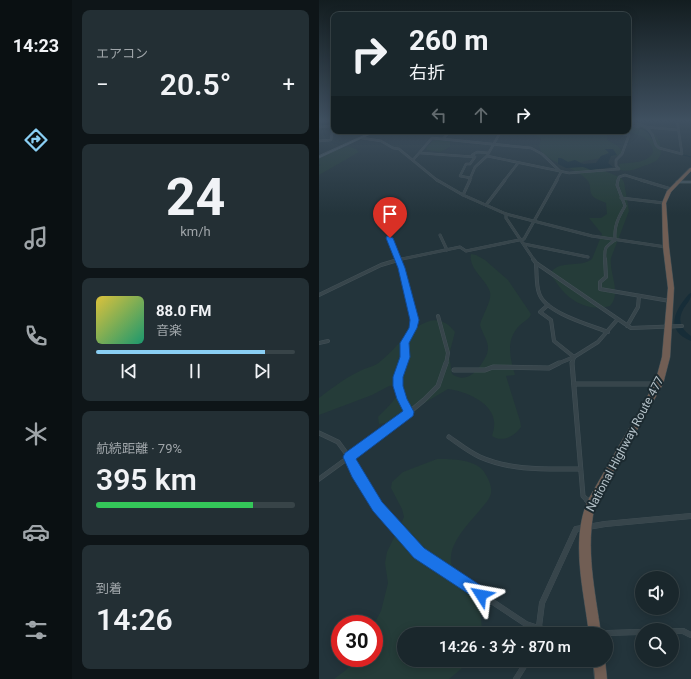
<!DOCTYPE html>
<html lang="ja">
<head>
<meta charset="utf-8">
<style>
  body { margin:0; font-family:Roboto,"Noto Sans JP",sans-serif; background:#232f34; color:#f1f3f6; height:100vh; display:flex; flex-direction:column; font-size:15px; white-space:nowrap }
  * { box-sizing:border-box; margin:0 }
  p { font-size:13px; color:#9fa5a9 }
  .icon { flex:none; width:22px; height:22px; fill:none; stroke:currentColor; stroke-width:2; stroke-linecap:round; stroke-linejoin:round }
  .map { position:relative; flex:1; overflow:hidden }
  .panel { display:flex; flex-direction:column; gap:10px; padding:10px; background:#0e1518; width:247px }
  .panel>* { flex:none }
  .hud { position:absolute; left:12px; top:12px; width:300px; height:122px; border-radius:8px; box-shadow:0 2px 10px #0003,0 0 0 1px #384448; background:#1a272c; color:#f1f3f6; overflow:hidden }
  .tools { position:absolute; left:316px; top:571px; display:grid; gap:8px }
  .tools a { display:grid; place-items:center; width:44px; height:44px; border-radius:50%; background:#1a272c; box-shadow:0 2px 10px #0003,0 0 0 1px #384448; font-size:20px }
  .speed { position:absolute; left:12px; top:615px; display:flex; gap:8px; font-size:20px; font-weight:700; text-align:center }
  .speed>* { display:grid; place-content:center; width:52px; height:52px; border-radius:50%; background:#1a272c; box-shadow:0 2px 10px #0003,0 0 0 1px #384448; line-height:1 }
  .speed .limit { border:6px solid #d22; background:#fff; color:#111 }
  .pin { position:absolute; display:grid; place-items:center; width:34px; height:34px; color:#fff; margin:-41px -17px; border-radius:50% 50% 50% 0; rotate:-45deg; box-shadow:0 0 4px #0007 }
  .pin .icon { rotate:45deg }
  .me { position:absolute; width:44px; margin:-22px; rotate:304deg; stroke-linejoin:round; filter:drop-shadow(0 0 3px #0008) }
  .turn { display:flex; align-items:center; gap:14px; height:84px; padding:0 12px; font-size:18px }
  .turn .icon { width:52px; height:52px; stroke-width:2.5 }
  .turn b { display:block; font-size:28px; line-height:34px }
  .lanes { display:flex; align-items:center; height:38px; padding:0 12px; background:#0003; justify-content:center; gap:20px; direction:ltr }
  .lanes .off { opacity:.35 }
  .big { font-size:30px; font-weight:600; line-height:1.1 }
  .panel .card { flex:1; display:flex; flex-direction:column; justify-content:center; gap:6px; min-width:0; padding:0 14px; border-radius:8px; background:#232f34 }
  .panel .dial { align-items:center; gap:0 }
  .dial b { font-size:52px; line-height:1 }
  .song { display:flex; align-items:center; gap:12px }
  .cover { width:48px; height:48px; border-radius:6px; background:linear-gradient(135deg,hsl(50 70% 55%),hsl(160 70% 35%)) }
  .played { height:4px; border-radius:2px; background:linear-gradient(90deg,#8acff4 85%,#384448 85%) }
  .keys { display:flex; justify-content:space-around; direction:ltr }
  .heat { display:flex; justify-content:space-between; align-items:center; font-size:22px; direction:ltr }
  .charge { height:6px; border-radius:3px; background:linear-gradient(90deg,#34c759 79%,#384448 0) }
  .trip { position:absolute; left:78px; top:627px; width:216px; height:40px; border-radius:20px; background:#1a272c; box-shadow:0 2px 10px #0003,0 0 0 1px #384448; font-weight:600; line-height:40px; text-align:center }
  main { display:flex; flex:1; min-height:0 }
  .tabs { display:flex; flex-direction:column; width:72px; justify-content:space-around; align-items:center; background:#0a1012; color:#9fa5a9 }
  .tabs .icon { width:28px; height:28px }
  .tabs .current { color:#8acff4 }
  .tabs b { font-size:18px; color:#f1f3f6 }
  .map>svg:first-child { display:block }
  .green { fill:#253c39 }
  .water { fill:#172d38 }
  .lines { fill:none; stroke-linecap:round; stroke-linejoin:round }
  .stream { stroke:#172d38; stroke-width:1 }
  .river { fill:#172d38; fill-rule:evenodd }
  .street-far4-casing { stroke:#435157; stroke-width:2.5 }
  .street-far3-casing { stroke:#435157; stroke-width:3 }
  .street-far2-casing { stroke:#435157; stroke-width:4 }
  .street-far1-casing { stroke:#435157; stroke-width:5 }
  .street-casing { stroke:#435157; stroke-width:6 }
  .secondary-casing { stroke:#435157; stroke-width:1 }
  .highway-casing { stroke:#425056; stroke-width:1 }
  .street-far4 { stroke:#37454b; stroke-width:2 }
  .street-far3 { stroke:#37454b; stroke-width:2.5 }
  .street-far2 { stroke:#37454b; stroke-width:3 }
  .street-far1 { stroke:#37454b; stroke-width:4 }
  .street { stroke:#37454b; stroke-width:5.5 }
  .secondary { fill:#45555e; fill-rule:evenodd }
  .highway { fill:#715e54; fill-rule:evenodd }
  .route { fill:#1a73e8; stroke:#114b97 }
  .labels { text-anchor:middle; dominant-baseline:central; stroke-width:4; stroke-linejoin:round; paint-order:stroke }
  .street-label { font-size:12px; fill:#b3c0c7; stroke:#1c2a30 }
</style>
</head>
<body>
<main>
<nav class="tabs">
<b>14:23</b>
<svg class="icon current" aria-label="directions" viewBox="0 0 24 24"><path d="M12 3l9 9-9 9-9-9zM9 14v-3h6M13 9l2 2-2 2"/></svg>
<svg class="icon" aria-label="music" viewBox="0 0 24 24"><path d="M9 18V5l10-2v13"/><circle cx="6" cy="18" r="3"/><circle cx="16" cy="16" r="3"/></svg>
<svg class="icon" aria-label="phone" viewBox="0 0 24 24"><path d="M5 4h4l2 5-3 2q2 4 5 5l2-3 5 2v4C11 20 4 13 5 4z"/></svg>
<svg class="icon" aria-label="climate" viewBox="0 0 24 24"><path d="M12 3v18M4 7l16 10M4 17L20 7"/></svg>
<svg class="icon" aria-label="car" viewBox="0 0 24 24"><path d="M5 17H2v-5l4-1 3-4h7l3 4 3 1v5h-3M9 17h6M6 11h13"/><circle cx="7" cy="17" r="2"/><circle cx="17" cy="17" r="2"/></svg>
<svg class="icon" aria-label="filters" viewBox="0 0 24 24"><path d="M4 7h16M4 17h16"/><circle cx="9" cy="7" r="2"/><circle cx="15" cy="17" r="2"/></svg>
</nav>
<section class="panel">
<div class="card"><p>エアコン</p>
<div class="heat"><a>−</a><b class="big">20.5°</b><a>+</a></div>
</div>
<div class="card dial"><b>24</b><p>km/h</p></div>
<div class="card">
<div class="song"><i class="cover"></i><div><b>88.0 FM</b><p>音楽</p></div></div>
<div class="played"></div>
<div class="keys"><svg class="icon" aria-label="previous" viewBox="0 0 24 24"><path d="M18 5L8 12l10 7zM5 5v14"/></svg><svg class="icon" aria-label="pause" viewBox="0 0 24 24"><path d="M8 5v14M16 5v14"/></svg><svg class="icon" aria-label="next" viewBox="0 0 24 24"><path d="M6 5l10 7-10 7zM19 5v14"/></svg></div>
</div>
<div class="card"><p>航続距離 · 79%</p><b class="big">395 km</b><div class="charge"></div></div>
<div class="card"><p>到着</p><b class="big">14:26</b></div>
</section>
<div class="map">
<svg width="372" height="679" viewBox="0 0 372 679">
  <rect width="100%" height="100%" fill="#23343b"/>
  <g class="green">
    <path d="M309,120C323,122 340,132 342,148C342,152 342,156 339,159C335,163 327,165 322,167C315,170 308,172 301,170L300,164C310,162 331,164 334,151C331,134 315,134 300,131H309Z"/>
    <path d="M211,131H285L289,134L288,140L299,146L304,152L302,155L265,161L261,163L291,173L302,178L305,182L310,211L292,258C290,274 303,293 291,306C269,312 249,301 237,282C235,279 232,276 233,271C243,260 261,268 273,259L283,234L270,218H282L288,214L287,203C283,201 279,200 276,198C269,194 273,186 269,181C258,167 232,164 222,151C219,147 221,143 222,139Z"/>
    <polygon points="115,140 131,140 131,147 121,152 108,150 107,148"/>
    <polygon points="29,146 37,149 40,152 0,175 0,166 2,165 0,164 0,156"/>
    <path d="M152,254L157,255L166,260L189,280L212,314C210,320 205,321 201,325C186,340 191,357 196,375L187,376L201,421L202,427C196,436 183,443 173,436C174,432 176,426 175,421C173,402 146,391 129,389L73,422L60,424L59,417C66,410 82,395 82,385L70,386L53,395L0,415V398C13,388 26,378 41,371C46,368 53,367 58,364C79,350 109,297 136,332L130,355L133,374C146,383 156,374 163,363C166,358 169,354 169,348C169,340 163,333 161,325C163,315 173,302 171,292C167,279 149,269 152,254Z"/>
    <path d="M118,459C133,459 160,459 167,475C170,480 173,487 172,493C171,499 165,505 161,510C149,524 130,543 132,562C133,571 146,576 151,584C160,599 163,617 163,634H85V660H148L142,669L130,679H15L27,670L37,658H55V624L62,611L69,583L66,563L68,552L85,517L83,509L72,488L73,482L84,472Z"/>
  </g>
  <polygon class="water" points="286,149 294,149 298,155 292,156 289,163 294,167 272,170 264,167 247,168 239,164 239,158 242,158 249,162 256,160 264,164 277,163 282,156 290,153"/>
  <g class="lines">
    <g class="stream">
      <polyline points="311,122 329,132 339,148"/>
      <polyline points="342,149 372,157"/>
    </g>
    <path class="river" d="M372,293C372,300 369,302 365,308C358,320 361,328 372,336V341C345,330 356,310 370,294Z"/>
    <g class="street-far4-casing">
      <g id="street-far4">
        <polyline points="309,120 327,127 333,134 337,145 340,148 363,154 358,120"/>
        <polyline points="0,122 15,121"/>
        <polyline points="309,125 320,127"/>
        <polyline points="0,127 15,126"/>
        <polyline points="326,127 359,130"/>
        <polyline points="290,131 310,135 303,154 297,160 297,166 300,169"/>
        <polyline points="43,138 62,141 74,148 80,149 119,181"/>
        <polyline points="124,139 131,131"/>
        <polyline points="0,141 12,140 14,126"/>
        <polyline points="101,153 156,157"/>
        <polyline points="155,156 153,155 158,152 170,153"/>
        <polyline points="168,156 250,173 300,169"/>
        <polyline points="94,160 113,138 212,148 223,154 242,172"/>
        <polyline points="152,178 141,176 147,164 151,164 156,157"/>
        <polyline points="150,181 156,167 168,156 182,131"/>
        <polyline points="185,181 199,163"/>
        <polyline points="237,181 242,172"/>
        <polyline points="299,181 300,177 306,175 325,181"/>
      </g>
    </g>
    <g class="street-far3-casing">
      <g id="street-far3">
        <polyline points="118,180 144,195 187,214 187,218 215,260"/>
        <polyline points="322,180 352,189"/>
        <polyline points="144,195 151,180"/>
        <polyline points="302,198 345,203"/>
        <polyline points="167,205 186,180"/>
        <polyline points="187,214 273,236 347,247"/>
        <polyline points="121,235 128,250"/>
        <polyline points="71,238 80,260"/>
        <path d="M296,240C295,226 299,218 306,206L298,185L299,180"/>
        <polyline points="205,244 269,257"/>
        <polyline points="78,260 141,247 147,251 205,239 238,180"/>
        <path d="M286,260C285,248 286,247 296,240"/>
      </g>
    </g>
    <g class="street-far2-casing">
      <g id="street-far2">
        <path d="M79,259L95,320C94,329 90,334 87,342C84,349 86,357 83,364"/>
        <polyline points="214,259 217,263 312,328 363,326"/>
        <polyline points="286,259 287,277 281,282 281,289 351,301"/>
        <path d="M219,265H217C218,274 217,285 220,293C226,313 271,325 289,332"/>
        <polyline points="0,295 62,265 82,259"/>
        <polyline points="229,305 221,312 232,320 235,341 255,357"/>
        <polyline points="119,316 129,353 127,364"/>
        <polyline points="308,326 319,307 320,296"/>
        <polyline points="0,343 9,341"/>
        <polyline points="238,364 255,357 279,342 298,320"/>
        <polyline points="253,364 255,357"/>
      </g>
    </g>
    <g class="street-far1-casing">
      <g id="street-far1">
        <path d="M84,363C76,384 80,393 90,412"/>
        <polyline points="253,363 264,496 269,501"/>
        <polyline points="135,370 166,370 174,367 230,368 240,363"/>
        <polyline points="255,384 340,384"/>
        <polyline points="0,433 19,442 30,457 37,473 54,501"/>
        <path d="M130,437C140,444 150,452 161,457C193,471 227,469 261,469"/>
        <polyline points="0,479 81,420 105,400 119,386 127,363"/>
      </g>
    </g>
    <g class="street-casing">
      <g id="street">
        <path d="M54,500L58,507L100,553L207,624C244,638 285,632 323,632"/>
        <polyline points="268,500 271,503"/>
        <polyline points="353,631 364,631 372,635"/>
        <polyline points="219,634 223,603 257,529 286,524 372,516"/>
        <polyline points="197,679 209,660"/>
      </g>
    </g>
    <g class="secondary-casing">
      <g id="secondary">
        <polygon points="55,131 58,131 0,158 0,156"/>
        <polygon points="358,181 372,181 372,183 359,183 357,182"/>
      </g>
    </g>
    <g class="highway-casing">
      <g id="highway">
        <path d="M371,168H372V171L352,192L347,203L350,247L355,288L351,357L344,384L276,505C266,549 276,590 282,634H270C265,591 251,541 269,500L336,383L343,357L349,288L344,247L343,203L348,191Z"/>
        <polygon points="274,660 286,660 288,679 276,679"/>
      </g>
    </g>
    <use href="#street-far4" class="street-far4"/>
    <use href="#street-far3" class="street-far3"/>
    <use href="#street-far2" class="street-far2"/>
    <use href="#street-far1" class="street-far1"/>
    <use href="#street" class="street"/>
    <use href="#secondary" class="secondary"/>
    <use href="#highway" class="highway"/>
  </g>
  <linearGradient id="sky" x2="0" y2="1"><stop stop-color="#131d20"/><stop offset="0.56" stop-color="#3f5060"/><stop offset="1" stop-color="#3f5060" stop-opacity="0"/></linearGradient>
  <rect width="372" height="215" fill="url(#sky)"/>
  <polygon class="route" points="68,236 74,238 86,268 100,320 98,328 90,343 91,357 84,377 84,386 88,399 95,412 94,416 37,459 63,502 105,548 167,589 169,595 167,600 162,602 95,558 54,511 33,477 24,457 26,453 84,411 78,399 74,386 74,377 81,357 81,343 90,328 91,320 79,268 67,238"/>
  <g class="labels">
    <g class="street-label">
      <text transform="translate(306 444) rotate(-62)">National Highway Route 477</text>
    </g>
  </g>
</svg>
<div class="tools">
<a><svg class="icon" aria-label="sound" viewBox="0 0 24 24"><path d="M4 9h4l5-4v14l-5-4H4zM17 9q2 3 0 6"/></svg></a>
<a><svg class="icon" aria-label="search" viewBox="0 0 24 24"><circle cx="10" cy="10" r="6"/><path d="M15 15l6 6"/></svg></a>
</div>
<div class="speed"><div class="limit">30</div></div>
<div class="pin" style="left:71px;top:238px;background:#d93025"><svg class="icon" aria-label="arrive" viewBox="0 0 24 24"><path d="M6 21V4h12l-3 4 3 4H6"/></svg></div>
<svg class="me" style="left:162px;top:595px" viewBox="-20 -20 40 40"><path d="M0-17L14 15 0 8-14 15z" fill="#1a73e8" stroke="#fff" stroke-width="4"/></svg>
<div class="trip">14:26 · 3 分 · 870 m</div>
<div class="hud">
<div class="turn"><svg class="icon" aria-label="right" viewBox="0 0 24 24"><path d="M7 20v-9h11M14 6l5 5-5 5"/></svg><div><b>260 m</b>右折</div></div>
<div class="lanes"><svg class="icon off" aria-label="left" viewBox="0 0 24 24"><path d="M17 20v-9H6M10 6l-5 5 5 5"/></svg><svg class="icon off" aria-label="ahead" viewBox="0 0 24 24"><path d="M12 20V5M6 11l6-6 6 6"/></svg><svg class="icon" aria-label="right" viewBox="0 0 24 24"><path d="M7 20v-9h11M14 6l5 5-5 5"/></svg></div>
</div>
</div>
</main>
</body>
</html>
